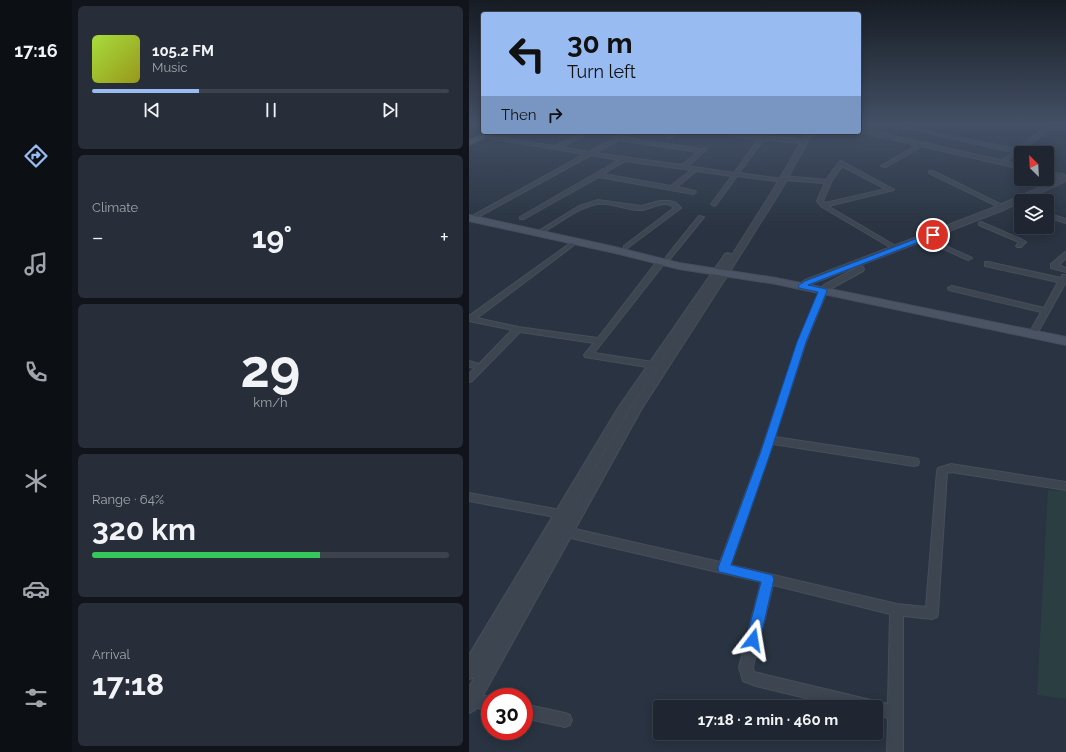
<!DOCTYPE html>
<html lang="en">
<head>
<meta charset="utf-8">
<style>
  body { margin:0; font-family:Raleway,sans-serif; background:#272e39; color:#f1f3f6; height:100vh; display:flex; flex-direction:column; font-size:15px; white-space:nowrap }
  * { box-sizing:border-box; margin:0 }
  p { font-size:13px; color:#a1a5ab }
  .icon { flex:none; width:22px; height:22px; fill:none; stroke:currentColor; stroke-width:2; stroke-linecap:round; stroke-linejoin:round }
  .map { position:relative; flex:1; overflow:hidden }
  .sheet { display:flex; flex-direction:column; gap:6px; padding:6px; background:#11151b; width:397px }
  .sheet>* { flex:none }
  .guide { position:absolute; left:12px; top:12px; width:380px; height:122px; border-radius:4px; box-shadow:0 2px 10px #0003,0 0 0 1px #3c434d; background:#98bbf2; color:#111; overflow:hidden }
  .needle { width:26px; rotate:336deg }
  .buttons { position:absolute; left:545px; top:146px; display:grid; gap:8px }
  .buttons a { display:grid; place-items:center; width:40px; height:40px; border-radius:4px; background:#1f2631; box-shadow:0 2px 10px #0003,0 0 0 1px #3c434d; font-size:20px }
  .speed { position:absolute; left:12px; top:688px; display:flex; gap:8px; font-size:20px; font-weight:700; text-align:center }
  .speed>* { display:grid; place-content:center; width:52px; height:52px; border-radius:50%; background:#1f2631; box-shadow:0 2px 10px #0003,0 0 0 1px #3c434d; line-height:1 }
  .speed .limit { border:6px solid #d22; background:#fff; color:#111 }
  .pin { position:absolute; display:grid; place-items:center; width:34px; height:34px; color:#fff; margin:-17px; border:2px solid #fff; border-radius:50%; box-shadow:0 1px 4px #0007 }
  .me { position:absolute; width:44px; margin:-22px; rotate:14deg; stroke-linejoin:round; filter:drop-shadow(0 0 3px #0008) }
  .turn { display:flex; align-items:center; gap:14px; height:84px; padding:0 20px; font-size:18px }
  .turn .icon { width:52px; height:52px; stroke-width:2.5 }
  .turn b { display:block; font-size:28px; line-height:34px }
  .then { display:flex; align-items:center; height:38px; padding:0 20px; background:#0003; gap:8px; font-size:15px }
  .big { font-size:30px; font-weight:700; line-height:1.1 }
  .sheet .card { flex:1; display:flex; flex-direction:column; justify-content:center; gap:6px; min-width:0; padding:0 14px; border-radius:6px; background:#272e39 }
  .sheet .dial { align-items:center; gap:0 }
  .dial b { font-size:52px; line-height:1 }
  .song { display:flex; align-items:center; gap:12px }
  .cover { width:48px; height:48px; border-radius:6px; background:linear-gradient(135deg,hsl(80 70% 55%),hsl(60 70% 35%)) }
  .played { height:4px; border-radius:2px; background:linear-gradient(90deg,#98bbf2 30%,#3c434d 30%) }
  .keys { display:flex; justify-content:space-around; direction:ltr }
  .heat { display:flex; justify-content:space-between; align-items:center; font-size:22px; direction:ltr }
  .charge { height:6px; border-radius:3px; background:linear-gradient(90deg,#34c759 64%,#3c434d 0) }
  .trip { position:absolute; left:184px; top:700px; width:230px; height:40px; border-radius:4px; background:#1f2631; box-shadow:0 2px 10px #0003,0 0 0 1px #3c434d; font-weight:700; line-height:40px; text-align:center }
  main { display:flex; flex:1; min-height:0 }
  .tab-bar { display:flex; flex-direction:column; width:72px; justify-content:space-around; align-items:center; background:#0c0f14; color:#a1a5ab }
  .tab-bar .icon { width:28px; height:28px }
  .tab-bar .selected { color:#98bbf2 }
  .tab-bar b { font-size:18px; color:#f1f3f6 }
  .map>svg:first-child { display:block }
  .green { fill:#2b3f42 }
  .lines { fill:none; stroke-linecap:round; stroke-linejoin:round }
  .minor-casing { stroke:#464e5a; stroke-width:2 }
  .tertiary-casing { stroke:#464e5a; stroke-width:2 }
  .secondary-casing { stroke:#464e5a; stroke-width:2 }
  .primary-casing { stroke:#464e5a; stroke-width:2 }
  .minor { fill:#3d4551; fill-rule:evenodd }
  .tertiary { fill:#3d4551; fill-rule:evenodd }
  .secondary { fill:#4b5464; fill-rule:evenodd }
  .primary { fill:#5b6471; fill-rule:evenodd }
  .route { fill:#1a73e8; stroke:#114b97 }
</style>
</head>
<body>
<main>
<nav class="tab-bar">
<b>17:16</b>
<svg class="icon selected" aria-label="directions" viewBox="0 0 24 24"><path d="M12 3l9 9-9 9-9-9zM9 14v-3h6M13 9l2 2-2 2"/></svg>
<svg class="icon" aria-label="music" viewBox="0 0 24 24"><path d="M9 18V5l10-2v13"/><circle cx="6" cy="18" r="3"/><circle cx="16" cy="16" r="3"/></svg>
<svg class="icon" aria-label="phone" viewBox="0 0 24 24"><path d="M5 4h4l2 5-3 2q2 4 5 5l2-3 5 2v4C11 20 4 13 5 4z"/></svg>
<svg class="icon" aria-label="climate" viewBox="0 0 24 24"><path d="M12 3v18M4 7l16 10M4 17L20 7"/></svg>
<svg class="icon" aria-label="car" viewBox="0 0 24 24"><path d="M5 17H2v-5l4-1 3-4h7l3 4 3 1v5h-3M9 17h6M6 11h13"/><circle cx="7" cy="17" r="2"/><circle cx="17" cy="17" r="2"/></svg>
<svg class="icon" aria-label="filters" viewBox="0 0 24 24"><path d="M4 7h16M4 17h16"/><circle cx="9" cy="7" r="2"/><circle cx="15" cy="17" r="2"/></svg>
</nav>
<section class="sheet">
<div class="card">
<div class="song"><i class="cover"></i><div><b>105.2 FM</b><p>Music</p></div></div>
<div class="played"></div>
<div class="keys"><svg class="icon" aria-label="previous" viewBox="0 0 24 24"><path d="M18 5L8 12l10 7zM5 5v14"/></svg><svg class="icon" aria-label="pause" viewBox="0 0 24 24"><path d="M8 5v14M16 5v14"/></svg><svg class="icon" aria-label="next" viewBox="0 0 24 24"><path d="M6 5l10 7-10 7zM19 5v14"/></svg></div>
</div>
<div class="card"><p>Climate</p>
<div class="heat"><a>−</a><b class="big">19°</b><a>+</a></div>
</div>
<div class="card dial"><b>29</b><p>km/h</p></div>
<div class="card"><p>Range · 64%</p><b class="big">320 km</b><div class="charge"></div></div>
<div class="card"><p>Arrival</p><b class="big">17:18</b></div>
</section>
<div class="map">
<svg width="597" height="752" viewBox="0 0 597 752">
  <rect width="100%" height="100%" fill="#293341"/>
  <polygon class="green" points="579,490 597,491 597,699 568,695"/>
  <g class="lines">
    <g class="minor-casing">
      <g id="minor">
        <polygon points="397,125 403,125 390,131 390,128"/>
        <polygon points="421,125 429,125 547,149 580,125 586,125 597,129 597,131 583,128 534,164 531,162 532,161 544,152"/>
        <path d="M115,132H121L92,147L120,152L156,132H162L154,137L232,149L237,148V150L219,166L265,173L289,140L246,132H257L291,137L294,136L330,139L333,141L330,143L295,139L270,173L313,179L315,180V182L268,176L247,205L245,206L242,204L263,176L227,171L208,187L226,191L227,192L224,194L130,177L55,219H51V217L150,160L122,155L9,217H5V215L116,154L14,137L12,136V135L86,146ZM150,140L229,152L213,165L126,153ZM156,161L222,170L202,186L134,174Z"/>
        <polygon points="205,132 210,132 202,138 198,138 198,136"/>
        <polygon points="453,142 456,144 455,145 417,167 412,166"/>
        <path d="M372,161L425,190L359,206L430,248V250H426L353,207L348,201L356,183L315,180L312,178L315,176L357,180L370,162ZM373,166L417,189L356,203L354,201L362,182Z"/>
        <polygon points="460,171 464,171 537,207 532,208 460,173"/>
        <path d="M129,200L172,206L191,201H201L207,203L212,208L157,249L155,248V246L205,208C197,199 184,208 173,210C161,211 149,205 137,204C115,202 94,221 76,231L71,230L110,206Z"/>
        <polygon points="578,213 597,219 597,223 578,217"/>
        <polygon points="230,216 235,217 201,259 197,259 197,257"/>
        <polygon points="512,222 552,239 557,242 552,247 548,247 547,246 550,242 510,225 510,223"/>
        <polygon points="107,239 110,241 109,242 8,318 49,327 129,338 189,260 195,260 195,264 125,353 184,362 187,363 188,365 187,367 184,368 116,357 115,355 125,343 51,332 3,381 0,382 0,374 6,368 0,367 0,361 10,364 43,330 0,321 0,316"/>
        <polygon points="463,240 501,257 503,258 499,260 497,259 461,243 460,242"/>
        <polygon points="597,252 597,258 590,265 597,268 597,272 582,268 582,264 595,253"/>
        <polygon points="516,262 519,262 592,278 593,275 597,275 597,282 569,332 566,332 562,330 572,312 480,290 479,288 483,286 575,308 589,282 516,266"/>
        <path d="M351,289H354L358,291L337,342L306,437L445,458L449,459L450,462L449,465L445,466L304,444L262,565L428,604L457,607L468,471L469,468L482,464L597,482V490L482,472L478,473L469,613L468,617L463,619L434,616V752H418L419,718L407,715V707H373L287,686L274,681L270,667L292,582L93,536L89,534L87,531L89,528L93,526L251,562L291,454L329,342ZM304,585L421,614L419,704L285,672L284,667Z"/>
        <polygon points="0,493 97,511 101,512 103,515 101,518 97,519 0,501"/>
        <polygon points="3,693 21,697 21,711 0,706 0,694"/>
        <polygon points="55,704 96,713 101,715 103,720 101,725 96,727 55,718"/>
      </g>
    </g>
    <g class="tertiary-casing">
      <g id="tertiary">
        <polygon points="390,128 552,165 552,169 390,132"/>
        <path d="M338,132H344L312,190L260,273L172,410L6,710L0,713V687L6,677L0,679V655L149,408L256,254L259,253L263,255L304,190ZM223,316L160,410L14,662L160,409Z"/>
        <polygon points="578,171 597,175 597,181 532,211 342,284 336,288 330,288 328,286 336,280 526,207 592,178 578,175"/>
        <polygon points="391,266 394,267 395,269 394,271 361,289 357,293 351,293 349,291 355,285"/>
      </g>
    </g>
    <g class="secondary-casing">
      <polygon id="secondary" points="0,215 146,247 210,263 307,278 597,337 597,345 307,284 210,269 146,253 0,221"/>
    </g>
    <g class="primary-casing">
      <polygon id="primary" points="18,132 28,132 0,145 0,140"/>
    </g>
    <use href="#minor" class="minor"/>
    <use href="#tertiary" class="tertiary"/>
    <use href="#secondary" class="secondary"/>
    <use href="#primary" class="primary"/>
  </g>
  <linearGradient id="sky" x2="0" y2="1"><stop stop-color="#171c24"/><stop offset="0.54" stop-color="#435065"/><stop offset="1" stop-color="#435065" stop-opacity="0"/></linearGradient>
  <rect width="597" height="230" fill="url(#sky)"/>
  <polygon class="route" points="462,233 468,235 339,285 357,289 358,291 337,342 301,454 262,565 299,574 303,575 305,579 291,640 289,645 284,646 279,645 277,640 292,582 255,573 250,572 249,568 291,454 328,342 349,292 330,288 329,286 336,281"/>
</svg>
<div class="buttons">
<a><svg class="needle" viewBox="-14 -14 28 28"><path d="M0-13l5 13h-10z" fill="#e53935"/><path d="M0 13l5-13h-10z" fill="#a1a5ab"/></svg></a>
<a><svg class="icon" aria-label="layers" viewBox="0 0 24 24"><path d="M12 4l9 5-9 5-9-5zM3 14l9 5 9-5"/></svg></a>
</div>
<div class="speed"><div class="limit">30</div></div>
<div class="pin" style="left:464px;top:235px;background:#d93025"><svg class="icon" aria-label="arrive" viewBox="0 0 24 24"><path d="M6 21V4h12l-3 4 3 4H6"/></svg></div>
<svg class="me" style="left:284px;top:640px" viewBox="-20 -20 40 40"><path d="M0-17L14 15 0 8-14 15z" fill="#1a73e8" stroke="#fff" stroke-width="4"/></svg>
<div class="trip">17:18 · 2 min · 460 m</div>
<div class="guide">
<div class="turn"><svg class="icon" aria-label="left" viewBox="0 0 24 24"><path d="M17 20v-9H6M10 6l-5 5 5 5"/></svg><div><b>30 m</b>Turn left</div></div>
<div class="then">Then<svg class="icon" aria-label="right" viewBox="0 0 24 24"><path d="M7 20v-9h11M14 6l5 5-5 5"/></svg></div>
</div>
</div>
</main>
</body>
</html>
